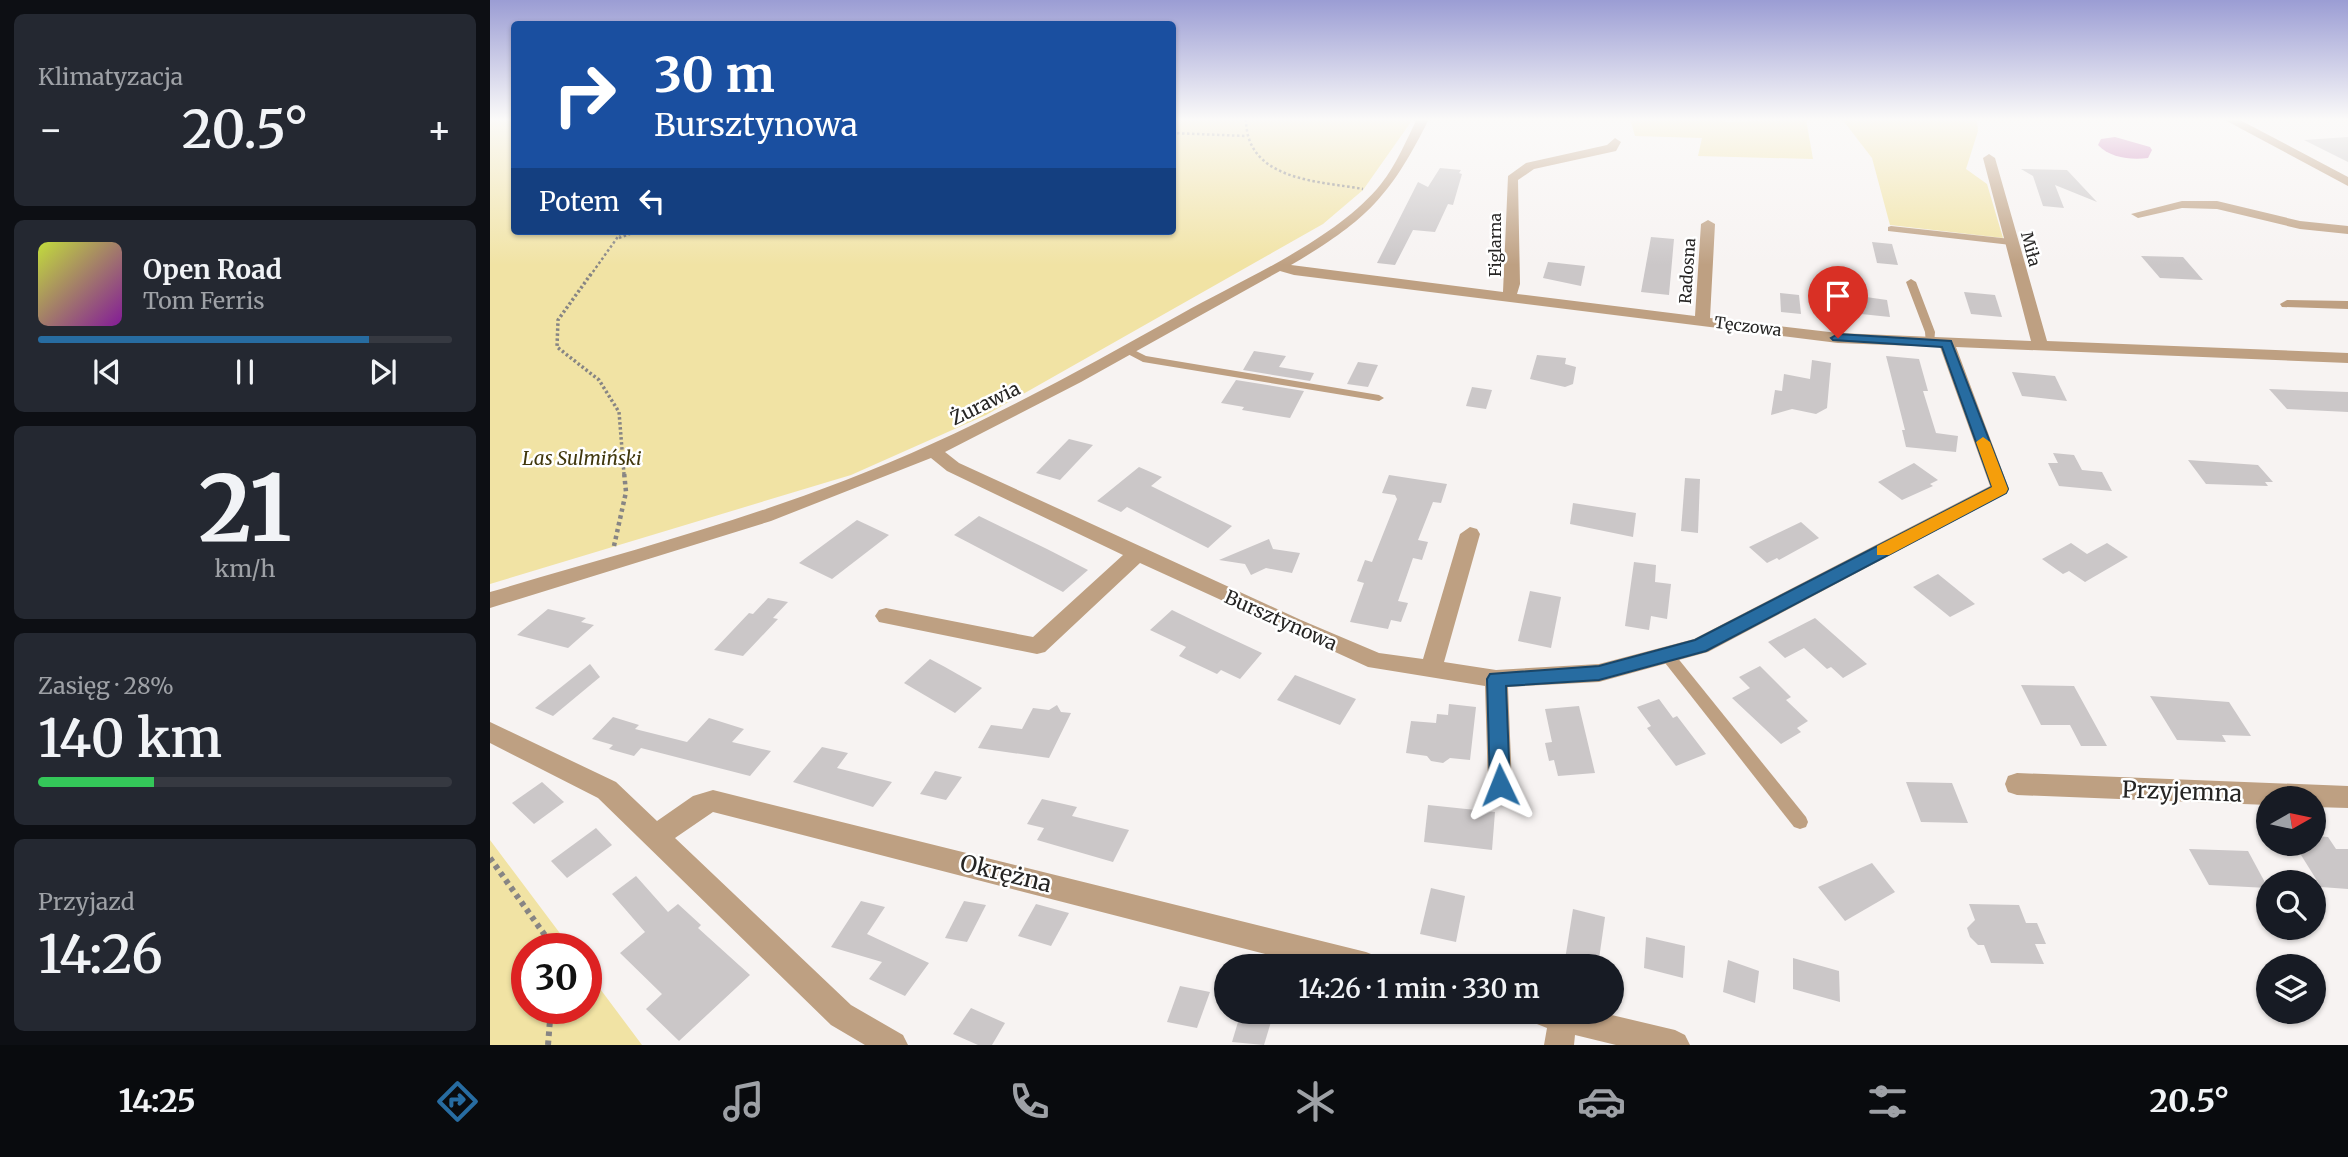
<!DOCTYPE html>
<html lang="pl">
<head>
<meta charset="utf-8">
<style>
  body { margin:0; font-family:Merriweather,serif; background:#242831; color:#f1f3f6; height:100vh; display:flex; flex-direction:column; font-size:26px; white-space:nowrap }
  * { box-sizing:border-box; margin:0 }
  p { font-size:23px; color:#9ea1a6 }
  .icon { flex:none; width:38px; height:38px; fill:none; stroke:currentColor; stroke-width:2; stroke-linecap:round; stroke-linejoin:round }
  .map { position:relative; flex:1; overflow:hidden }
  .panel { display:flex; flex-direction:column; gap:14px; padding:14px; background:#0d0f14; width:490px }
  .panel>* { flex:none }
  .hud { position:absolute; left:21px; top:21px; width:665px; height:214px; border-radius:7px; box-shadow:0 2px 5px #0004; background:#1a4fa0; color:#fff; overflow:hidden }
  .needle { width:46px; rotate:81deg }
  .controls { position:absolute; left:1766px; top:786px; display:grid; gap:14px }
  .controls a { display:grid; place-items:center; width:70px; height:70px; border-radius:50%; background:#171b24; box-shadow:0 2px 5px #0004; font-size:35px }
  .speed { position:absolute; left:21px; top:933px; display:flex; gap:14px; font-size:35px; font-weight:700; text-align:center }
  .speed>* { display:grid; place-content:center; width:91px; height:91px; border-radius:50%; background:#171b24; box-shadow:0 2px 5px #0004; line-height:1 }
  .speed .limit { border:10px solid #d22; background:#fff; color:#111 }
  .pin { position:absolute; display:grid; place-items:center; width:60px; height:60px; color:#fff; margin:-72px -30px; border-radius:50% 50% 50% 0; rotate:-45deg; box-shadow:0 0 7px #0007 }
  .pin .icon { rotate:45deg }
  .me { position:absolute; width:77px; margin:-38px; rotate:358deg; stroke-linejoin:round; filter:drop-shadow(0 0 5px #0008) }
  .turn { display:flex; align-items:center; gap:24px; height:147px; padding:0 28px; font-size:32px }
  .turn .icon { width:91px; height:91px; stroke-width:2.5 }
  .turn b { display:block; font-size:49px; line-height:60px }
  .then { display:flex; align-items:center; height:66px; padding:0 28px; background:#0003; gap:14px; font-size:26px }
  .big { font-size:52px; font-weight:600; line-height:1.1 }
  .panel .tile { flex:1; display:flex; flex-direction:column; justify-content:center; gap:10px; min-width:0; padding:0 24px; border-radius:10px; background:#242831 }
  .panel .dial { align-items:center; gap:0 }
  .dial b { font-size:91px; line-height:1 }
  .song { display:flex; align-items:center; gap:21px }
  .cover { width:84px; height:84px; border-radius:10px; background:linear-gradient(135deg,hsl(70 70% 55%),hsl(290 70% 35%)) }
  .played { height:7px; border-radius:4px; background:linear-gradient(90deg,#276ca1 80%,#363941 80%) }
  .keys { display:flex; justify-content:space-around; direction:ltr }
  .heat { display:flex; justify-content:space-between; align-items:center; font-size:38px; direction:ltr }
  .charge { height:10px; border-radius:5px; background:linear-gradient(90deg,#34c759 28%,#363941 0) }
  .trip { position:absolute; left:724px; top:954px; width:410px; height:70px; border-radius:35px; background:#171b24; box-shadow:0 2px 5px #0004; font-weight:600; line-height:70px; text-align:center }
  .dock { display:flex; height:112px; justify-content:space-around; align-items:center; background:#090b0e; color:#9ea1a6 }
  .dock .icon { width:49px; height:49px }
  .dock .current { color:#276ca1 }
  .dock b { font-size:32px; color:#f1f3f6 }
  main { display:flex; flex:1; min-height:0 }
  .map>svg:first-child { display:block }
  .green { fill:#f1e3a4 }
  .water { fill:#c87bb5 }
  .building { fill:#cbc7c8 }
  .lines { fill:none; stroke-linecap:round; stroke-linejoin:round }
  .path-far3 { stroke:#878584; stroke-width:2.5; stroke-dasharray:2.5 2.5; stroke-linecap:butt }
  .path-far2 { stroke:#878584; stroke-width:3.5; stroke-dasharray:2.5 2.5; stroke-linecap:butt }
  .path-far1 { stroke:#878584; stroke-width:4.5; stroke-dasharray:3.5 3.5; stroke-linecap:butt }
  .path { stroke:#878584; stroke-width:6; stroke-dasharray:4.5 4.5; stroke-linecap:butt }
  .service { fill:#bea082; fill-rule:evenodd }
  .minor { fill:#bea082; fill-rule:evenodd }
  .tertiary { fill:#bea082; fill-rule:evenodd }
  .route { fill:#276ca1; stroke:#194669; stroke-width:2 }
  .slow { fill:#f59e0b }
  .labels { text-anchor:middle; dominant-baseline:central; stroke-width:5; stroke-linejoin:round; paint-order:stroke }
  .far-street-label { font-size:16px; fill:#262524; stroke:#fff }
  .street-label { font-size:19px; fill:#262524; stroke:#fff }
  .park-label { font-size:19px; font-style:italic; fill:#40370c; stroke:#fff }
  .near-street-label { font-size:23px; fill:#262524; stroke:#fff }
</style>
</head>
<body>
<main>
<section class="panel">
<div class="tile"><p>Klimatyzacja</p>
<div class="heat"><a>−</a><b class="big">20.5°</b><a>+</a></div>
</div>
<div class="tile">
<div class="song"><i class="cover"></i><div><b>Open Road</b><p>Tom Ferris</p></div></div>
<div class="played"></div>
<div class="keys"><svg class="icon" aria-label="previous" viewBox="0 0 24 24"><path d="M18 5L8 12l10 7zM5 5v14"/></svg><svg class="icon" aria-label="pause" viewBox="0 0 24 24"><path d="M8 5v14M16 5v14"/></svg><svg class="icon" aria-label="next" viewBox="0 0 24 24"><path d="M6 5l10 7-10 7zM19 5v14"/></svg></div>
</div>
<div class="tile dial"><b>21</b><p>km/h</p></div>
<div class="tile"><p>Zasięg · 28%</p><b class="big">140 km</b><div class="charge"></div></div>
<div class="tile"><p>Przyjazd</p><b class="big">14:26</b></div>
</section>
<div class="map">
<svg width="1858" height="1045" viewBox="0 0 1858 1045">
  <rect width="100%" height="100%" fill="#f7f3f2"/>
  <g class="green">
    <polygon points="0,119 24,119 24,231 682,231 683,119 923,119 873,190 833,224 496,415 361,475 0,584"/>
    <polygon points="1140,119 1229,119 1237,122 1316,119 1323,159 1208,156 1212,138 1145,136"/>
    <polygon points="1352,119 1487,119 1488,131 1476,169 1497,184 1513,238 1400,225 1382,158"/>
    <polygon points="0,840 81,948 37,948 37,1008 96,1008 96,970 152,1045 0,1045"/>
  </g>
  <path class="water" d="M1625,137L1660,147L1662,150L1658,158C1641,160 1620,158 1608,145L1611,139Z"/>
  <g class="building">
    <polygon points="1858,137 1858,162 1814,140"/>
    <polygon points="950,168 971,170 969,173 972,174 963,205 958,204 945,232 923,230 905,265 887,263 928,182 938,187"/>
    <polygon points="1531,169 1577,170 1607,202 1565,185 1574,208 1553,206 1543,176"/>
    <polygon points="1161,237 1184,239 1179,295 1151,292"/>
    <polygon points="1382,242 1402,244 1408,265 1387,263"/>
    <polygon points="1651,256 1693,257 1713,280 1670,278"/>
    <polygon points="1058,262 1095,266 1091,286 1053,278"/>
    <polygon points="1474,292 1505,295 1512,317 1481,314"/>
    <polygon points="1290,293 1309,295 1311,314 1291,312"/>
    <polygon points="1369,296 1397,300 1400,317 1371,314"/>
    <polygon points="764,351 796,356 789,367 824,373 820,381 753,370"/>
    <polygon points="1047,355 1076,358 1075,364 1086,367 1083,384 1075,387 1040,379"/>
    <polygon points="1396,356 1429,359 1438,391 1433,391 1446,433 1468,436 1466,452 1416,447 1412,430 1415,430"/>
    <polygon points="1322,360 1341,363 1337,408 1326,414 1302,409 1281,415 1285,390 1292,391 1294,374 1320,379"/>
    <polygon points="868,362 888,365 878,387 857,384"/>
    <polygon points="1522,372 1565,376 1577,401 1532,396"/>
    <polygon points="746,380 814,391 800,418 752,410 754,407 731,403"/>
    <polygon points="982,387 1002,390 996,409 976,406"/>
    <polygon points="1779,389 1858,392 1858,412 1797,409"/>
    <polygon points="579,439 603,445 570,480 546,473"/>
    <polygon points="1563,453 1584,455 1592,470 1612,472 1622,491 1569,486 1558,463 1568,463"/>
    <polygon points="1698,460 1768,465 1783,482 1775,482 1778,486 1716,484"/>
    <polygon points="1424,463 1448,480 1440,484 1443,486 1412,500 1388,482"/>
    <polygon points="649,467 672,477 661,486 742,526 718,548 637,507 631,512 607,501"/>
    <polygon points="899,475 957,484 951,503 943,502 928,540 938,542 932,560 923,558 908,601 918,603 911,622 901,620 898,629 860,622 874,583 867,581 875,560 882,562 907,499 905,495 892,493"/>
    <polygon points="1195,478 1210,479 1208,533 1191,531"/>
    <polygon points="1083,503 1146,513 1143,537 1080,524"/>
    <polygon points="489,516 557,549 598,570 573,592 464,535"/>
    <polygon points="367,520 399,535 342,579 309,563"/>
    <polygon points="1311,522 1329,538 1289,560 1287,558 1277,563 1259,547"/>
    <polygon points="779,539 783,549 810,553 802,573 776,568 761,575 755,564 729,560"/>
    <polygon points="1581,543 1597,554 1617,543 1638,557 1595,582 1579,571 1573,574 1552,559"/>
    <polygon points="1144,562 1166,565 1165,582 1181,584 1177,619 1161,616 1159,630 1135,626"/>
    <polygon points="1448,574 1485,604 1460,617 1423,587"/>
    <polygon points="1040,591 1071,597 1061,648 1028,641"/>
    <polygon points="278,598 298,602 283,618 288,619 253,656 224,650 259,613 263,614"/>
    <polygon points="58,609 96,618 91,622 104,625 78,648 27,635"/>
    <polygon points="682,610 725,631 772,653 750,679 731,670 727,674 689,656 696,647 660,630"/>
    <polygon points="1325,618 1377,664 1353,678 1341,667 1337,669 1314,648 1295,658 1278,642"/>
    <polygon points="440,659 455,667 492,688 465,713 414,683"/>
    <polygon points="100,664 110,677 63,716 45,708"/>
    <polygon points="1270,666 1301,697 1296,700 1318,721 1307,728 1311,732 1291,744 1242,698 1260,688 1249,677"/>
    <polygon points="805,675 866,699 850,725 787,700"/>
    <polygon points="1531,685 1584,686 1617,746 1591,746 1580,725 1551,725"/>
    <polygon points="1660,696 1739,702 1761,736 1732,735 1736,742 1687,740"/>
    <polygon points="1169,699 1183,718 1187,716 1216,754 1186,766 1157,728 1161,726 1147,707"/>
    <polygon points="959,704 986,707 980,760 960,758 953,763 941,761 937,756 916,753 921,721 946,723 947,714 958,715"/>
    <polygon points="567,705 571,712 581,713 559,758 488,748 501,725 532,729 543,708 559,710"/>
    <polygon points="1089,706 1105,773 1068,776 1064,760 1059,761 1055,743 1062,742 1055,709"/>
    <polygon points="123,717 149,725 145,729 197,742 219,718 254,729 242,742 281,751 260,776 151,748 144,756 119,749 123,745 102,739"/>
    <polygon points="332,747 358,753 347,768 402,782 383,807 303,782"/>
    <polygon points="445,771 472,777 456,800 430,794"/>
    <polygon points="52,782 74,802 44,824 22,803"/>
    <polygon points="1416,782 1462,783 1478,823 1431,822"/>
    <polygon points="552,799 587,807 582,816 639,830 623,862 547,840 554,828 537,824"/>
    <polygon points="938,805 1005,812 1002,850 934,842"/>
    <polygon points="106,828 122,845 77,878 61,861"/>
    <polygon points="1824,836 1838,837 1846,849 1858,849 1858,889 1831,887 1806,847 1824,844"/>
    <polygon points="1699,849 1758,851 1778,888 1719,885"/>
    <polygon points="1382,863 1405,892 1355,921 1328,887"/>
    <polygon points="146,876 178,912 188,904 211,925 208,928 260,975 189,1041 156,1009 172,994 130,953 155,932 122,894"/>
    <polygon points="941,888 975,896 966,942 930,934"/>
    <polygon points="371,901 395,907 377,934 439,963 415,996 379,979 392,962 341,947"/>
    <polygon points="474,901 496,905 477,942 455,938"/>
    <polygon points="546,904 579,913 561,946 528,936"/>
    <polygon points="1479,904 1529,905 1536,923 1547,923 1556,944 1545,944 1554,964 1501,963 1494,945 1488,945 1480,937 1477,928 1485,920"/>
    <polygon points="1083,909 1115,917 1108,966 1074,966"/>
    <polygon points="1156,937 1195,946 1193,978 1154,968"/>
    <polygon points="1303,958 1349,971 1350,1002 1303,989"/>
    <polygon points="1238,960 1269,971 1265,1003 1233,992"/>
    <polygon points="690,986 720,992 707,1028 677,1022"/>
    <polygon points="481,1008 515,1023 502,1045 488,1045 463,1034"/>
    <polygon points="751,1012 784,1012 774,1045 742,1042"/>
  </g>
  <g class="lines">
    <g class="path-far3">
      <path d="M756,119C756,181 829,181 873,189"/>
      <polyline points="682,133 757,136"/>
      <polyline points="129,238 148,231"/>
      <polyline points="100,276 132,231"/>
    </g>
    <polyline class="path-far2" points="101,274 68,320 67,347 109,380 129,412 134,474"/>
    <polyline class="path-far1" points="124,546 136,492 134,472"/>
    <g class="path">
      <polyline points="0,858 64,948"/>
      <polyline points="58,1045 61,1008"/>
    </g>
    <g class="service">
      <polygon points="1401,226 1521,239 1525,242 1521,245 1398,231 1398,227"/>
      <polygon points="1421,279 1426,282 1445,332 1444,344 1436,344 1435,332 1416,282"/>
      <polygon points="638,347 656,356 889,395 894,398 889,401 653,362 634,352 633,350"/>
      <polygon points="1177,650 1182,651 1316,817 1318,822 1316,827 1310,829 1304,827 1172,659 1170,655 1172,651"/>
    </g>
    <g class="minor">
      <path d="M927,119H939C900,197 876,221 801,265L1013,292L1018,176L1036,163L1117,145L1125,138L1131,142L1126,151L1044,169L1028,180L1030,284L1027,294L1205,316L1211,224L1218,220L1225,224L1220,318L1348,333L1541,341L1493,158L1499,154L1505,158L1557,341L1858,353V363L1466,347L1519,489L1517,493L1218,652L1109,682L1018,687L1022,785L1019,793L1010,796L1001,793L998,785L995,686L878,667L650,563L555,652L547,654L389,622L385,616L389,610L396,608L543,637L633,555L457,471L441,458L281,521L0,608V592C119,557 240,525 356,480C473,435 582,375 691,314C753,279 846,240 891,184C906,165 916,141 927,119ZM790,271L804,275L1348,343L1450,347L1500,486L1204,639L1109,664L1006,670L954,662L990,534L987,529L980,527L970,534L933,659L889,653L811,620L469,463L455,452L591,382Z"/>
      <polygon points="1692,201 1727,201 1810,221 1858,226 1858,234 1810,229 1727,209 1692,208 1648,218 1641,214"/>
      <polygon points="1797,300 1858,301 1858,309 1792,307 1790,304"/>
      <polygon points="0,722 126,782 167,821 203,796 223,790 876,952 886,956 890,966 822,966 223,812 185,838 361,1005 413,1035 418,1045 375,1045 341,1025 108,798 0,743"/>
      <polygon points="1527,773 1858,786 1858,808 1824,807 1824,798 1778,798 1778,805 1527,795 1518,792 1515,784 1518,776"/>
      <polygon points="1038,1012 1109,1012 1185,1030 1195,1035 1200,1045 1126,1045 1085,1035 1084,1045 1054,1045 1057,1028 1042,1022"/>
    </g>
    <polygon class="tertiary" points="1733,119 1748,119 1858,177 1858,186"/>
  </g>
  <linearGradient id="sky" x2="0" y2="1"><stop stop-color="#9b9dd4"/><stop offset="0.45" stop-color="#fbfaf9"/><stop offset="1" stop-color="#fbfaf9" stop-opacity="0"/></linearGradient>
  <rect width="1858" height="265" fill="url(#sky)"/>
  <polygon class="route" points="1348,334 1461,341 1518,489 1516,493 1216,651 1109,680 1016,686 1020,785 1017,792 1010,794 1003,792 1000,785 997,679 1000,674 1109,666 1205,640 1502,487 1452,347 1343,340 1341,338"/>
  <polygon class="slow" points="1493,437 1500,442 1518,489 1516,493 1399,555 1387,555 1387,546 1502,487 1486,442"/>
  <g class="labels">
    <g class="far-street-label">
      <text transform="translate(1005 245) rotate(-90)">Figlarna</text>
      <text transform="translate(1541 249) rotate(75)">Miła</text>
      <text transform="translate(1197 271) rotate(-86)">Radosna</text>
      <text transform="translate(1258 326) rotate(7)">Tęczowa</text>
    </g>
    <g class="street-label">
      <text transform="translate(495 403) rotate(-26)">Żurawia</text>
      <text transform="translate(791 620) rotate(24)">Bursztynowa</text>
    </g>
    <g class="park-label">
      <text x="92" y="458">Las Sulmiński</text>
    </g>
    <g class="near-street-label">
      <text transform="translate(1692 791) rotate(2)">Przyjemna</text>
      <text transform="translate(516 873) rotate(14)">Okrężna</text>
    </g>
  </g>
</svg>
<div class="controls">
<a><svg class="needle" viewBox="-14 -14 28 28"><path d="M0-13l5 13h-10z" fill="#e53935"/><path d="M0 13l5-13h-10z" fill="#9ea1a6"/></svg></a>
<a><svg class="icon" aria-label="search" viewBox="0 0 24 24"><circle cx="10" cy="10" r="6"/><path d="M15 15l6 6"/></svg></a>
<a><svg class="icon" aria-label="layers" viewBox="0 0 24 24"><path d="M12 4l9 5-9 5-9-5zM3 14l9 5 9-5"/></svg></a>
</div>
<div class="speed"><div class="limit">30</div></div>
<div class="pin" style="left:1348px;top:338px;background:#d93025"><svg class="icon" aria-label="arrive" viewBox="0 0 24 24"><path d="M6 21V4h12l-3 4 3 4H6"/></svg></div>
<svg class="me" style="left:1010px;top:785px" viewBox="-20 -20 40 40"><path d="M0-17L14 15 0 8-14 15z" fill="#276ca1" stroke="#fff" stroke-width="4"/></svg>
<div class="trip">14:26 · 1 min · 330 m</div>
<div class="hud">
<div class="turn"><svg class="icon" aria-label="right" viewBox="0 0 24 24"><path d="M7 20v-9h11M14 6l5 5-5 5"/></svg><div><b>30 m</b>Bursztynowa</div></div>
<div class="then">Potem<svg class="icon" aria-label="left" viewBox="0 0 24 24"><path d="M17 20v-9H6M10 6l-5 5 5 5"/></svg></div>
</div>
</div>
</main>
<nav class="dock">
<b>14:25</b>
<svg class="icon current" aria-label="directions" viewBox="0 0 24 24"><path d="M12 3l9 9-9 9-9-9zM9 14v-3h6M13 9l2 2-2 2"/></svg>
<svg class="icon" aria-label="music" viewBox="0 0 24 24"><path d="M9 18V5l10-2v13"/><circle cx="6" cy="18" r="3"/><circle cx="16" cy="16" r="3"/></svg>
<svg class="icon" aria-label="phone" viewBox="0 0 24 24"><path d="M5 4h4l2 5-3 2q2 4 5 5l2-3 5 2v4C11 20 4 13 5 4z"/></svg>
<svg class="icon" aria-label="climate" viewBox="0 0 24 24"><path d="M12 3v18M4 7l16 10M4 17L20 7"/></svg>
<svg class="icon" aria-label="car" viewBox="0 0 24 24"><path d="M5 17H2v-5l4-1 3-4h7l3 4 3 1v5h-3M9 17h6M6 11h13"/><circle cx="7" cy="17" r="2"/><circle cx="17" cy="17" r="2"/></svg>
<svg class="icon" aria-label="filters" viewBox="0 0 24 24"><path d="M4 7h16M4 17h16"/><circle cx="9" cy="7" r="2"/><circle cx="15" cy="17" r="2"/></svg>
<b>20.5°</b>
</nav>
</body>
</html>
